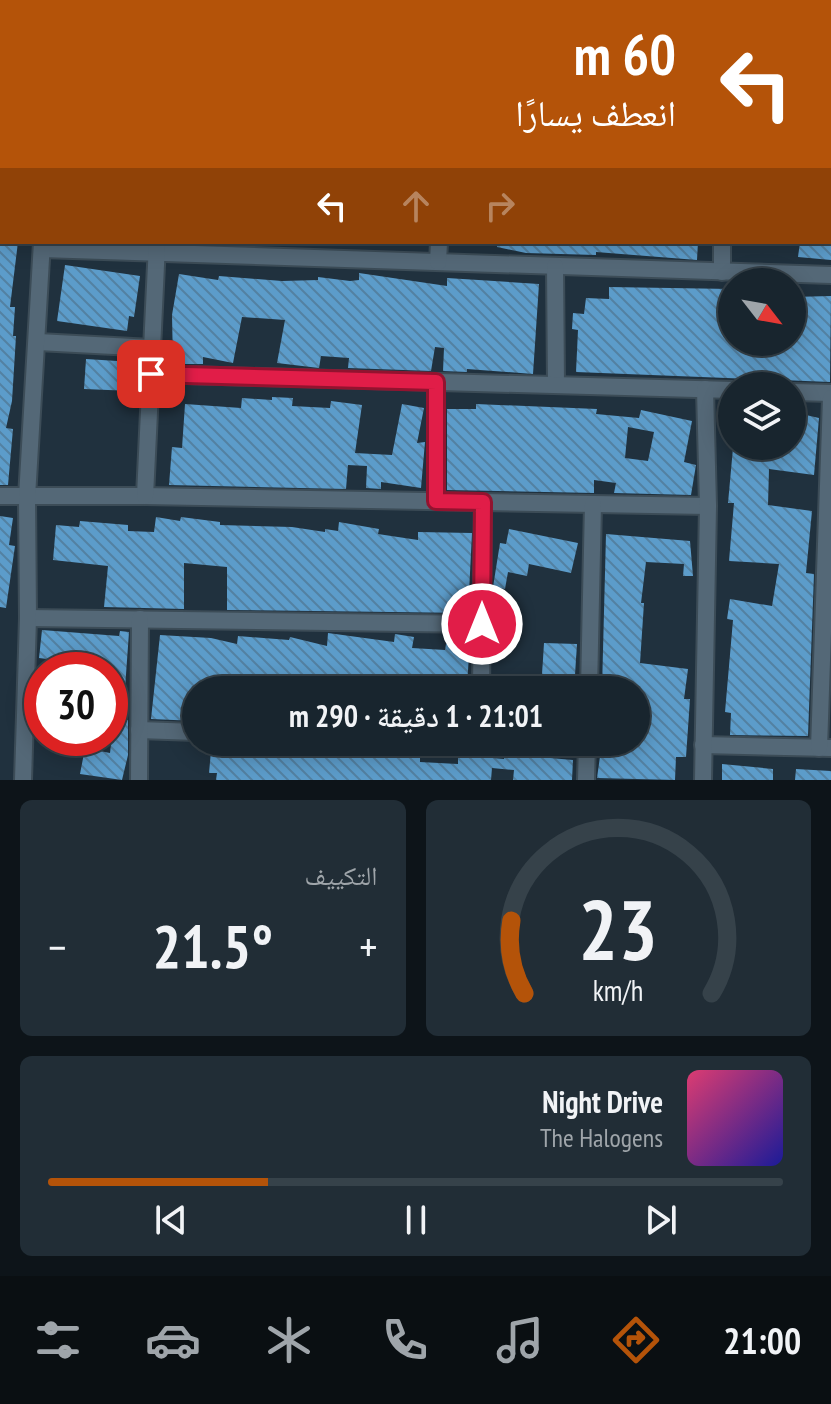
<!DOCTYPE html>
<html lang="ar">
<head>
<meta charset="utf-8">
<style>
  body { margin:0; font-family:"PT Sans Narrow","Noto Naskh Arabic",sans-serif; background:#212d36; color:#f1f3f6; direction:rtl; height:100vh; display:flex; flex-direction:column; font-size:30px; white-space:nowrap }
  * { box-sizing:border-box; margin:0 }
  p { font-size:26px; color:#9fa5aa }
  .icon { flex:none; width:44px; height:44px; fill:none; stroke:currentColor; stroke-width:2; stroke-linecap:round; stroke-linejoin:round }
  .map { position:relative; height:780px; overflow:hidden; direction:ltr }
  .side { display:flex; flex-direction:column; gap:20px; padding:20px; background:#0d1419; flex:1 }
  .side>* { flex:none }
  .top-card { position:absolute; left:0px; top:0px; width:832px; height:244px; box-shadow:0 4px 20px #0003,0 0 0 2px #36424a; direction:rtl; background:#b45309; color:#fff; overflow:hidden }
  .needle { width:52px; rotate:121deg }
  .controls { position:absolute; left:718px; top:268px; display:grid; gap:16px }
  .controls a { display:grid; place-items:center; width:88px; height:88px; border-radius:50%; background:#18252e; box-shadow:0 4px 20px #0003,0 0 0 2px #36424a; font-size:40px }
  .speed { position:absolute; left:24px; top:652px; display:flex; gap:16px; font-size:40px; font-weight:700; text-align:center }
  .speed>* { display:grid; place-content:center; width:104px; height:104px; border-radius:50%; background:#18252e; box-shadow:0 4px 20px #0003,0 0 0 2px #36424a; line-height:1 }
  .speed .limit { border:12px solid #d22; background:#fff; color:#111 }
  .pin { position:absolute; display:grid; place-items:center; width:68px; height:68px; color:#fff; margin:-34px; border-radius:16px; box-shadow:0 4px 12px #0006 }
  .me { position:absolute; width:88px; margin:-44px; rotate:0deg; stroke-linejoin:round; filter:drop-shadow(0 0 6px #0008) }
  .turn { display:flex; align-items:center; gap:28px; height:168px; padding:0 24px; font-size:36px }
  .turn .icon { width:104px; height:104px; stroke-width:2.5 }
  .turn b { display:block; font-size:56px; line-height:68px }
  .lanes { display:flex; align-items:center; height:76px; padding:0 24px; background:#0003; justify-content:center; gap:40px; direction:ltr }
  .lanes .off { opacity:.35 }
  .big { font-size:60px; font-weight:600; line-height:1.1 }
  .side .tile { flex:1; display:flex; flex-direction:column; justify-content:center; gap:12px; min-width:0; padding:0 28px; border-radius:12px; background:#212d36 }
  .side .dial { align-items:center; gap:0 }
  .dial svg { height:208px; overflow:visible; fill:none; stroke:#36424a; stroke-width:7; stroke-linecap:round; text-anchor:middle }
  .dial text { fill:#f1f3f6; stroke:none }
  .song { display:flex; align-items:center; gap:24px }
  .cover { width:96px; height:96px; border-radius:12px; background:linear-gradient(135deg,hsl(340 70% 55%),hsl(240 70% 35%)) }
  .played { height:8px; border-radius:4px; background:linear-gradient(90deg,#b45309 30%,#36424a 30%) }
  .keys { display:flex; justify-content:space-around; direction:ltr }
  .heat { display:flex; justify-content:space-between; align-items:center; font-size:44px; direction:ltr }
  .side .tiles { flex:1; display:grid; gap:20px; grid-template-columns:1fr 1fr }
  .tile:last-child { grid-column:span 2 }
  .trip { position:absolute; left:182px; top:676px; width:468px; height:80px; border-radius:40px; background:#18252e; box-shadow:0 4px 20px #0003,0 0 0 2px #36424a; font-weight:600; line-height:80px; text-align:center; direction:rtl }
  .dock { display:flex; height:128px; justify-content:space-around; align-items:center; background:#0a0f12; color:#9fa5aa }
  .dock .icon { width:56px; height:56px }
  .dock .selected { color:#b45309 }
  .dock b { font-size:36px; color:#f1f3f6 }
  .map>svg:first-child { display:block }
  .building { fill:url(#building-back-hatch); fill-rule:evenodd }
  .lines { fill:none; stroke-linecap:round; stroke-linejoin:round }
  .street-casing { stroke:#3c4c57; stroke-width:20 }
  .secondary-casing { stroke:#3c4c57; stroke-width:26 }
  .primary-casing { stroke:#3c4c57; stroke-width:28 }
  .street { stroke:#546877; stroke-width:16 }
  .secondary { stroke:#546877; stroke-width:22 }
  .primary { stroke:#a97a4c; stroke-width:24 }
  .route-casing { stroke:#92132f; stroke-width:20 }
  .route { stroke:#e11d48; stroke-width:14 }
</style>
</head>
<body>
<div class="map">
<svg width="831" height="780" viewBox="0 0 831 780">
  <defs>
    <pattern id="building-back-hatch" width="6" height="6" patternUnits="userSpaceOnUse" patternTransform="scale(2)"><rect width="6" height="6" fill="#5c9cca"/><path d="M-1 5l2 2M0 0l6 6M5-1l2 2" fill="none" stroke="#5381a2"/></pattern>
  </defs>
  <rect width="100%" height="100%" fill="#20313e"/>
  <g class="building">
    <polygon points="0,242 18,242 10,307 15,307 13,336 16,336 12,401 6,428 13,429 8,485 0,485"/>
    <polygon points="497,242 698,242 697,260 596,252 596,255 526,253 497,247"/>
    <polygon points="800,242 831,242 831,260 798,257"/>
    <polygon points="65,265 140,276 134,317 129,316 127,331 57,321"/>
    <polygon points="359,273 447,286 447,278 539,284 533,374 467,369 467,372 443,371 444,348 435,347 431,371 348,368 349,358 321,356 319,368 277,363 285,320 242,317 233,363 203,357 203,364 173,364 172,315 179,274 218,280 219,276 282,281 318,280 318,277 350,281 359,280"/>
    <polygon points="609,287 732,289 728,339 732,342 792,345 792,297 831,296 830,382 576,372 578,330 572,329 573,313 584,314 586,298 609,299"/>
    <polygon points="86,359 133,362 132,391 84,389"/>
    <polygon points="272,397 293,398 292,406 330,408 331,401 362,405 355,453 392,455 402,404 424,408 417,443 425,442 421,488 381,482 381,489 366,488 367,466 348,465 346,489 169,485 172,447 182,448 185,404 241,408 242,398 272,400"/>
    <path d="M476,404L597,409L596,414L639,418L641,410L692,421L684,462L696,465L691,495L614,493L616,483L594,480V493L447,490V409H476ZM628,427L654,432L648,461L625,458Z"/>
    <polygon points="806,415 819,418 814,475 769,469 768,505 812,511 806,573 814,574 808,736 730,735 731,713 725,712 733,620 727,619 730,599 772,606 779,564 729,561 734,503 728,503 733,448 775,450 776,446 792,446 792,418 805,419"/>
    <polygon points="0,516 13,518 9,545 15,546 6,608 0,607"/>
    <polygon points="156,517 180,521 181,517 220,522 220,525 292,527 325,532 325,529 338,531 339,522 379,529 378,534 418,540 418,532 472,533 468,613 227,610 227,567 184,563 184,609 104,607 108,566 53,560 56,525 79,527 80,521 128,525 128,531 154,532"/>
    <polygon points="509,529 578,543 571,573 529,564 527,576 508,572 505,589 493,587 500,543 506,544"/>
    <polygon points="606,534 690,541 693,576 683,576 684,564 646,562 641,603 644,603 640,663 688,669 684,699 690,699 686,757 676,757 675,780 597,778 602,742 636,742 636,690 602,689"/>
    <polygon points="42,630 119,636 120,631 129,632 123,717 110,716 110,670 45,670 47,659 39,658"/>
    <polygon points="328,633 394,642 395,634 414,637 412,648 445,650 446,644 455,645 455,654 469,655 467,686 442,685 442,690 196,690 196,721 151,719 160,635 211,638 237,644 238,636 289,640 290,637 327,646"/>
    <polygon points="544,643 577,644 574,690 541,690"/>
    <polygon points="120,719 128,720 128,755 122,780 80,774 85,748 110,753 112,736 119,737"/>
    <polygon points="279,747 299,749 299,753 357,751 400,758 400,755 420,756 420,762 458,764 458,755 504,759 505,754 573,760 572,780 513,780 514,770 492,768 491,780 216,780 217,773 209,773 211,751 278,753"/>
    <polygon points="722,764 773,769 773,780 722,780"/>
    <polygon points="796,769 831,771 831,780 795,780"/>
  </g>
  <g class="lines">
    <g class="street-casing">
      <g id="street">
        <polyline points="801,0 831,2"/>
        <polyline points="656,2 656,0"/>
        <polyline points="712,2 712,0"/>
        <polyline points="762,2 762,0"/>
        <polyline points="722,242 722,272"/>
        <polyline points="42,249 831,275"/>
        <polyline points="438,262 439,242"/>
        <polyline points="555,266 556,385"/>
        <polyline points="38,342 152,348"/>
        <polyline points="151,374 732,390"/>
        <polyline points="792,392 831,393"/>
        <polyline points="0,496 145,496 708,506"/>
        <polyline points="145,496 157,244"/>
        <polyline points="436,501 436,382"/>
        <polyline points="28,618 482,624"/>
        <polyline points="481,690 483,502"/>
        <polyline points="589,690 593,504"/>
        <polyline points="139,730 196,732"/>
        <polyline points="485,742 587,745"/>
        <polyline points="703,745 831,748"/>
        <polyline points="819,748 831,398"/>
        <polyline points="23,780 28,618 27,497 42,242"/>
        <polyline points="139,780 140,619"/>
        <polyline points="586,780 587,742"/>
        <polyline points="703,780 708,506 705,389"/>
      </g>
    </g>
    <g class="secondary-casing">
      <g id="secondary">
        <polyline points="305,0 306,2"/>
        <polyline points="287,2 287,0"/>
      </g>
    </g>
    <g class="primary-casing">
      <g id="primary">
        <polyline points="0,86 2,86"/>
        <polyline points="830,103 831,103"/>
        <polyline points="0,120 2,120"/>
        <polyline points="830,137 831,137"/>
      </g>
    </g>
    <use href="#street" class="street"/>
    <use href="#secondary" class="secondary"/>
    <use href="#primary" class="primary"/>
  </g>
  <g class="lines">
    <g class="route-casing">
      <polyline id="route" points="151,374 436,382 436,501 483,502 482,624"/>
    </g>
    <use href="#route" class="route"/>
  </g>
</svg>
<div class="controls">
<a><svg class="needle" viewBox="-14 -14 28 28"><path d="M0-13l5 13h-10z" fill="#e53935"/><path d="M0 13l5-13h-10z" fill="#9fa5aa"/></svg></a>
<a><svg class="icon" aria-label="layers" viewBox="0 0 24 24"><path d="M12 4l9 5-9 5-9-5zM3 14l9 5 9-5"/></svg></a>
</div>
<div class="speed"><div class="limit">30</div></div>
<div class="pin" style="left:151px;top:374px;background:#d93025"><svg class="icon" aria-label="arrive" viewBox="0 0 24 24"><path d="M6 21V4h12l-3 4 3 4H6"/></svg></div>
<svg class="me" style="left:482px;top:624px" viewBox="-20 -20 40 40"><circle r="17" fill="#e11d48" stroke="#fff" stroke-width="3"/><path d="M0-11L8 9 0 5-8 9z" fill="#fff"/></svg>
<div class="trip">21:01 · 1 دقيقة · 290 m</div>
<div class="top-card">
<div class="turn"><svg class="icon" aria-label="left" viewBox="0 0 24 24"><path d="M17 20v-9H6M10 6l-5 5 5 5"/></svg><div><b>60 m</b>انعطف يسارًا</div></div>
<div class="lanes"><svg class="icon" aria-label="left" viewBox="0 0 24 24"><path d="M17 20v-9H6M10 6l-5 5 5 5"/></svg><svg class="icon off" aria-label="ahead" viewBox="0 0 24 24"><path d="M12 20V5M6 11l6-6 6 6"/></svg><svg class="icon off" aria-label="right" viewBox="0 0 24 24"><path d="M7 20v-9h11M14 6l5 5-5 5"/></svg></div>
</div>
</div>
<section class="side">
<div class="tiles">
<div class="tile dial"><svg viewBox="0 0 100 80">
<path d="M14 69A42 42 0 1 1 86 69"/>
<path d="M14 69A42 42 0 0 1 9 41" stroke="#b45309"/>
<text x="50" y="56" font-size="32" font-weight="700">23</text>
<text x="50" y="72" font-size="11">km/h</text>
</svg></div>
<div class="tile"><p>التكييف</p>
<div class="heat"><a>−</a><b class="big">21.5°</b><a>+</a></div>
</div>
<div class="tile">
<div class="song"><i class="cover"></i><div><b>Night Drive</b><p>The Halogens</p></div></div>
<div class="played"></div>
<div class="keys"><svg class="icon" aria-label="previous" viewBox="0 0 24 24"><path d="M18 5L8 12l10 7zM5 5v14"/></svg><svg class="icon" aria-label="pause" viewBox="0 0 24 24"><path d="M8 5v14M16 5v14"/></svg><svg class="icon" aria-label="next" viewBox="0 0 24 24"><path d="M6 5l10 7-10 7zM19 5v14"/></svg></div>
</div>
</div>
</section>
<nav class="dock">
<b>21:00</b>
<svg class="icon selected" aria-label="directions" viewBox="0 0 24 24"><path d="M12 3l9 9-9 9-9-9zM9 14v-3h6M13 9l2 2-2 2"/></svg>
<svg class="icon" aria-label="music" viewBox="0 0 24 24"><path d="M9 18V5l10-2v13"/><circle cx="6" cy="18" r="3"/><circle cx="16" cy="16" r="3"/></svg>
<svg class="icon" aria-label="phone" viewBox="0 0 24 24"><path d="M5 4h4l2 5-3 2q2 4 5 5l2-3 5 2v4C11 20 4 13 5 4z"/></svg>
<svg class="icon" aria-label="climate" viewBox="0 0 24 24"><path d="M12 3v18M4 7l16 10M4 17L20 7"/></svg>
<svg class="icon" aria-label="car" viewBox="0 0 24 24"><path d="M5 17H2v-5l4-1 3-4h7l3 4 3 1v5h-3M9 17h6M6 11h13"/><circle cx="7" cy="17" r="2"/><circle cx="17" cy="17" r="2"/></svg>
<svg class="icon" aria-label="filters" viewBox="0 0 24 24"><path d="M4 7h16M4 17h16"/><circle cx="9" cy="7" r="2"/><circle cx="15" cy="17" r="2"/></svg>
</nav>
</body>
</html>
